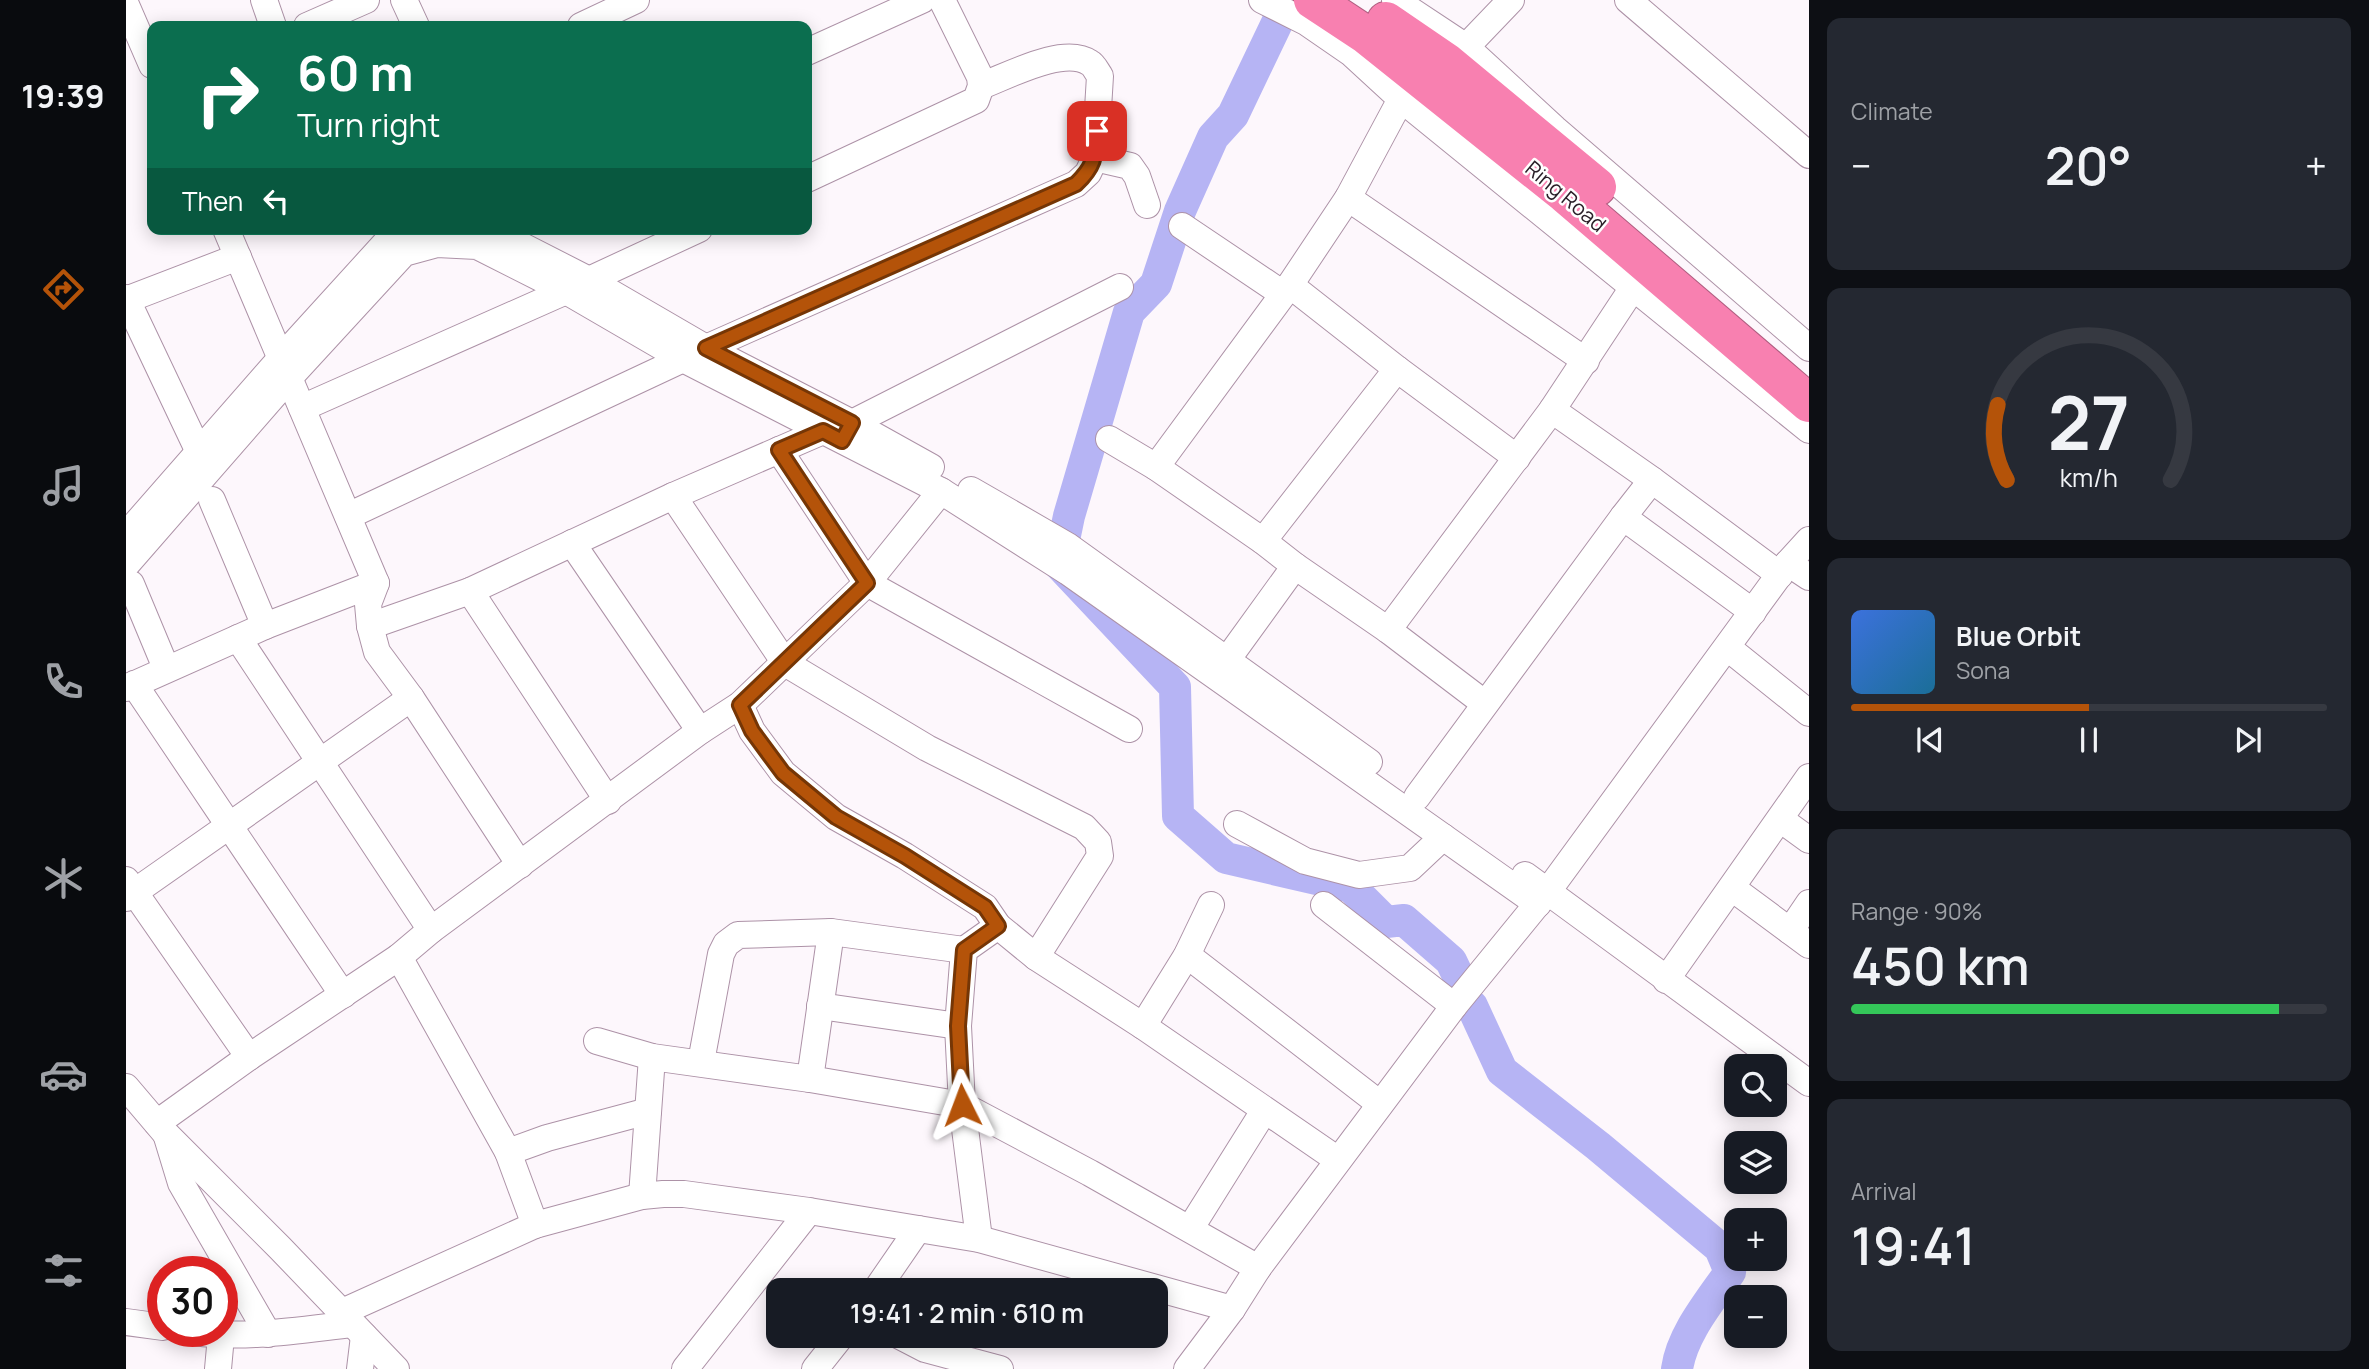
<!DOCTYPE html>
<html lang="en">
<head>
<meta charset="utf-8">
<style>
  body { margin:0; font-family:Manrope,sans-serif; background:#242831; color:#f1f3f6; height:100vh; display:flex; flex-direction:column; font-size:26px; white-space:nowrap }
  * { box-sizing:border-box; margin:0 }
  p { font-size:23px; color:#9ea1a6 }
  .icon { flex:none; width:38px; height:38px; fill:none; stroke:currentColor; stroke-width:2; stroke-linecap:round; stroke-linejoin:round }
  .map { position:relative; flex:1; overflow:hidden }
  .sheet { display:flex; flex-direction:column; gap:18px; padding:18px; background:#0d0f14; width:560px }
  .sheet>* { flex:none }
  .guide { position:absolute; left:21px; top:21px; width:665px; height:214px; border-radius:14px; box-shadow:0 4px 18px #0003; background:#0b6e4f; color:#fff; overflow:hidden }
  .buttons { position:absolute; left:1598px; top:1054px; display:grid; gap:14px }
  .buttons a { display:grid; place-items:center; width:63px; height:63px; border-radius:14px; background:#171b24; box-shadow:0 4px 18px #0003; font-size:35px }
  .speed { position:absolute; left:21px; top:1256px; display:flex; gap:14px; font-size:35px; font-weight:700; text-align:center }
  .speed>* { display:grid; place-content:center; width:91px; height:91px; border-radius:50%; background:#171b24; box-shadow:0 4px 18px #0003; line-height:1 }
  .speed .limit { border:10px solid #d22; background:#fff; color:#111 }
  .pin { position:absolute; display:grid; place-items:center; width:60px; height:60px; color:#fff; margin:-30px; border-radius:14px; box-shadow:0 4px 10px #0006 }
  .me { position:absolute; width:77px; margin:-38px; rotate:357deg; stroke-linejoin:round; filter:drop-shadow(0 0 5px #0008) }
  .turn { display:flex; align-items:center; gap:24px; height:147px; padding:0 35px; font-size:32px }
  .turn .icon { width:91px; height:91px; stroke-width:2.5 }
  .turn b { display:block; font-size:49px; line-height:60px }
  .then { display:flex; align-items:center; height:66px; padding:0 35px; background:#0003; gap:14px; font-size:26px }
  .big { font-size:52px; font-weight:600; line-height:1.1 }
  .sheet .tile { flex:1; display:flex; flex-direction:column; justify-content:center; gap:10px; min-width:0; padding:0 24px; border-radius:14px; background:#242831 }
  .sheet .dial { align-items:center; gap:0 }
  .dial svg { height:182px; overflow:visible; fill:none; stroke:#363941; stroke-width:7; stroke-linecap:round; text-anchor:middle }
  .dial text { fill:#f1f3f6; stroke:none }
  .song { display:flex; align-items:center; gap:21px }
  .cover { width:84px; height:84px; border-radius:10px; background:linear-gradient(135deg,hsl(220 70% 55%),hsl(200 70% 35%)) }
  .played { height:7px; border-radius:4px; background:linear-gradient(90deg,#b45309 50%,#363941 50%) }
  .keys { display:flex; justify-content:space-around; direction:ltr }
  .heat { display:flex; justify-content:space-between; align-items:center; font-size:38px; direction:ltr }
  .charge { height:10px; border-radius:5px; background:linear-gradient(90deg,#34c759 90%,#363941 0) }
  .trip { position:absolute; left:640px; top:1278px; width:402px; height:70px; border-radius:14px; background:#171b24; box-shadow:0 4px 18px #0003; font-weight:600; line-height:70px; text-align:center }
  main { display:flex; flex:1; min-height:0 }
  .tabs { display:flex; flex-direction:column; width:126px; justify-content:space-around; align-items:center; background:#090b0e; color:#9ea1a6 }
  .tabs .icon { width:49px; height:49px }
  .tabs .selected { color:#b45309 }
  .tabs b { font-size:32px; color:#f1f3f6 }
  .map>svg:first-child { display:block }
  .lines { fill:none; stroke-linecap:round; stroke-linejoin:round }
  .river { stroke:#b6b4f4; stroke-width:32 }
  .minor-casing { stroke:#ad92a7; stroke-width:28 }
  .highway-casing { stroke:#b05e81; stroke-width:40 }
  .minor { stroke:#fff; stroke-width:26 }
  .highway { stroke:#f880b0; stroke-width:38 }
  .route-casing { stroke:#753606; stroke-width:18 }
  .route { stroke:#b45309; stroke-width:12 }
  .labels { text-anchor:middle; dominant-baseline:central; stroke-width:5; stroke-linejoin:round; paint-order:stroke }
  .street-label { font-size:21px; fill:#2b2029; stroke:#fff }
</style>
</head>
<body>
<main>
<nav class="tabs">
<b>19:39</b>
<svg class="icon selected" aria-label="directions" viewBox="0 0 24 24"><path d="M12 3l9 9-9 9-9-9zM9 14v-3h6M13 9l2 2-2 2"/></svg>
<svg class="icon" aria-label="music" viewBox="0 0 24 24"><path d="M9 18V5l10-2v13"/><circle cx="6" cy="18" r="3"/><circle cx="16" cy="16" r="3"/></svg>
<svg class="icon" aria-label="phone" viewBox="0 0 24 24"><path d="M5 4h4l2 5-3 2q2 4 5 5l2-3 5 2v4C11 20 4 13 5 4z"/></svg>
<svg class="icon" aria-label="climate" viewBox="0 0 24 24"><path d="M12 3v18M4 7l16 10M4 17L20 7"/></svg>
<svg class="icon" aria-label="car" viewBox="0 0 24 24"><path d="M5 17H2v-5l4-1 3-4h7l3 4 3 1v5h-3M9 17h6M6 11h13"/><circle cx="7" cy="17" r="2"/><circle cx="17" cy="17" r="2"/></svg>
<svg class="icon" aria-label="filters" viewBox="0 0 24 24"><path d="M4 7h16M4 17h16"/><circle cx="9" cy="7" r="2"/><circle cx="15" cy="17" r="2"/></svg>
</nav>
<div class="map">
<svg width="1683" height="1369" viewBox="0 0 1683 1369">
  <rect width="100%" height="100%" fill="#fdf7fc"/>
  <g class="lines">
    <g class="river">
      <polyline points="1162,0 1107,115 1087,137 1054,211 1030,284 1003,312 943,516 933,564 1049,687 1052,816 1100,858 1225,887 1260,922 1278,920 1325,961 1335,982"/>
      <path d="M1346,1006L1376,1071L1472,1146L1594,1248L1604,1272C1584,1301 1556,1334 1551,1369"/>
    </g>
    <g class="minor-casing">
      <g id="minor">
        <polyline points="138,0 147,26"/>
        <polyline points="278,0 290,26"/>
        <polyline points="1136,0 1180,22 1225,53 1275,99 1683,430"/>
        <polyline points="1269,0 1340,47 1429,129 1683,348"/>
        <polyline points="1502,0 1683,155"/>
        <polyline points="0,5 26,65"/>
        <polyline points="181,26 240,0"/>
        <polyline points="455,26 510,0"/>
        <polyline points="1340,47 1385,0"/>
        <polyline points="681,52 796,0"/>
        <polyline points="969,158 1004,166 1011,176 1021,205"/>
        <polyline points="681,179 850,100 855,86 854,77 816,0"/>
        <polyline points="1222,198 1460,361"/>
        <polyline points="1056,226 1157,294"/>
        <polyline points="100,229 250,583 242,604 244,626 251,652 285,698 394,865"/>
        <polyline points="363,229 463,280 580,348 726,423 805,467"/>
        <polyline points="463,280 573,229"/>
        <polyline points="1164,285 1271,369 1391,458"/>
        <polyline points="0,298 73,452"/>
        <polyline points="0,300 112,257"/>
        <path d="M580,348L950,184L962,173L969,158L974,76C971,72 968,65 964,63C938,45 882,76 855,86"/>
        <polyline points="176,408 440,291"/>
        <polyline points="1426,410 1526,480 1654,575"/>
        <polyline points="720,435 726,423 994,287"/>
        <polyline points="983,439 1030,467 1137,541 1169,566 1262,630 1358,703"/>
        <polyline points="653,450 741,583 1003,729"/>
        <polyline points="1030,467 1164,285 1222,198 1275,99"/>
        <polyline points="845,490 942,546 1243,762"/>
        <polyline points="547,496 659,663 801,748 958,827 972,842 974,856 910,957"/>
        <polyline points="86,500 139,626"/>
        <polyline points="222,516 557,359"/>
        <polyline points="1497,517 1627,612"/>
        <polyline points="0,535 155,358 266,236 284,229"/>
        <polyline points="1137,541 1271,369"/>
        <polyline points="446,543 574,731"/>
        <polyline points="1662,563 1683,577"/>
        <polyline points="0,565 163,378 278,253 311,244 351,246 440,291 557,359 815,491 942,572 1412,904"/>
        <polyline points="5,584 40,668"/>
        <polyline points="344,591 482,801"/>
        <polyline points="244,626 344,591 547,496 697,431"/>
        <polyline points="1262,630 1426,410 1508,286"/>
        <polyline points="112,638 305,930"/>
        <polyline points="1602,648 1683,713"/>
        <polyline points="1101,660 1169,566"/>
        <polyline points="8,684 217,995"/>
        <polyline points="0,688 139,626 250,583"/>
        <polyline points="614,705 626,731 657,773 710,817 779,856 859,907 872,926 910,957 1017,1026 1212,1160"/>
        <polyline points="1291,797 1497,517 1526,480"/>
        <polyline points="1654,819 1683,840"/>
        <polyline points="1111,824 1179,861 1233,875 1284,868 1317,837"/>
        <polyline points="1399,875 1683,1083"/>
        <polyline points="0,880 123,1057"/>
        <polyline points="1606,888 1683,945"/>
        <polyline points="0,898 285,698"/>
        <polyline points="1198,905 1328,1006"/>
        <polyline points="1664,931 1683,903"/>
        <polyline points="1061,955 1254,1104"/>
        <polyline points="273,957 382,1152 409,1225"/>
        <polyline points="1540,980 1683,777"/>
        <polyline points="694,1006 832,1026"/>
        <polyline points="1017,1026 1061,955 1085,905"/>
        <polyline points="471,1041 526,1057 684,1079 836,1105 964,1173 1132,1268"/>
        <polyline points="575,1062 595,954 600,944 612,935 705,932 838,950"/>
        <polyline points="684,1079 705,932"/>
        <polyline points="0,1087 40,1134 154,1248 270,1369"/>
        <polyline points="31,1123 123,1057 273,957 305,930 574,731 614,705 741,583 815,491"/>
        <polyline points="41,1137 55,1183 142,1334"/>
        <polyline points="382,1152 421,1138 522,1111"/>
        <polyline points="516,1196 526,1057"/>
        <polyline points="1064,1229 1138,1111"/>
        <polyline points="853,1239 836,1105 832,1026 838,950 872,926"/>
        <polyline points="750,1290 792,1229"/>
        <polyline points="214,1313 409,1225 516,1196 537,1194 558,1194 683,1211 853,1239 1106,1309"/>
        <polyline points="0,1322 37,1327"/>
        <path d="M68,1332C121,1339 173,1330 226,1324"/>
        <polyline points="772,1335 799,1349 874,1369"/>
        <polyline points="92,1369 95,1336"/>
        <polyline points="234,1369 238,1336"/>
        <polyline points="559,1369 683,1211"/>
        <polyline points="689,1369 716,1335"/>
        <polyline points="1061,1369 1106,1309 1132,1268 1328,1006 1422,891 1662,563 1683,540"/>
      </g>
    </g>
    <g class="highway-casing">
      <g id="highway">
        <polyline points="1187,0 1240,35 1439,194 1683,403"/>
        <polyline points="1260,21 1320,62 1471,187"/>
      </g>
    </g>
    <use href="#minor" class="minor"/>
    <use href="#highway" class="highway"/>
  </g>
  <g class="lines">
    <g class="route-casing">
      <path id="route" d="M836,1105L832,1026L838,950L872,926L859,907L779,856L710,817L657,773L626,731L614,705L741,583L653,450L697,431L716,441L726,423L580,348L950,184C969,166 969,156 971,131"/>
    </g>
    <use href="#route" class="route"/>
  </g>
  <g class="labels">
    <g class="street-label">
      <text transform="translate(1440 196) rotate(40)">Ring Road</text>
    </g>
  </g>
</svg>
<div class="buttons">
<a><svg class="icon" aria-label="search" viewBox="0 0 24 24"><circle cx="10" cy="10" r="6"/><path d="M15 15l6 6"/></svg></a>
<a><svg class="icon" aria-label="layers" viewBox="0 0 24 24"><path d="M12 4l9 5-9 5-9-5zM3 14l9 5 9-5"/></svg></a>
<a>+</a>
<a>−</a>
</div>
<div class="speed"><div class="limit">30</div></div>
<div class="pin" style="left:971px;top:131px;background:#d93025"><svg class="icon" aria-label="arrive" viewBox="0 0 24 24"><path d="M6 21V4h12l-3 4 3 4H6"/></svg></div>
<svg class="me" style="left:836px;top:1105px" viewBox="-20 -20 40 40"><path d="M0-17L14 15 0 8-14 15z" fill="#b45309" stroke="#fff" stroke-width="4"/></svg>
<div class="trip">19:41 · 2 min · 610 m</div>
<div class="guide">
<div class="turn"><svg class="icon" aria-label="right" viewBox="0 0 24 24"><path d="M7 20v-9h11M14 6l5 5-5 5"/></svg><div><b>60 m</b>Turn right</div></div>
<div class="then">Then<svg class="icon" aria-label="left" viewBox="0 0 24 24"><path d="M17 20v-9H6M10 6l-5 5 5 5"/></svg></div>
</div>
</div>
<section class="sheet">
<div class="tile"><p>Climate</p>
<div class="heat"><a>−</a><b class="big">20°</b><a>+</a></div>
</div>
<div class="tile dial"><svg viewBox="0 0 100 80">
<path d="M14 69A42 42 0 1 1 86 69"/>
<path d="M14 69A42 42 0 0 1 10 36" stroke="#b45309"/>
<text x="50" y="56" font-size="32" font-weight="700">27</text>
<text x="50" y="72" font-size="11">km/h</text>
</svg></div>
<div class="tile">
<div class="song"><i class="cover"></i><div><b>Blue Orbit</b><p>Sona</p></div></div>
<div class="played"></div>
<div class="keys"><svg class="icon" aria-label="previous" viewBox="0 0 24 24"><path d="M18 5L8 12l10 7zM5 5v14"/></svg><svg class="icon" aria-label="pause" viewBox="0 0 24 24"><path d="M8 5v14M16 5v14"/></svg><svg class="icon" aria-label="next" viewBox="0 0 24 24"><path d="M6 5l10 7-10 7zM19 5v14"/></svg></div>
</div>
<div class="tile"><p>Range · 90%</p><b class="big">450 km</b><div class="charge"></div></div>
<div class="tile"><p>Arrival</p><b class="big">19:41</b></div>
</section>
</main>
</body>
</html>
